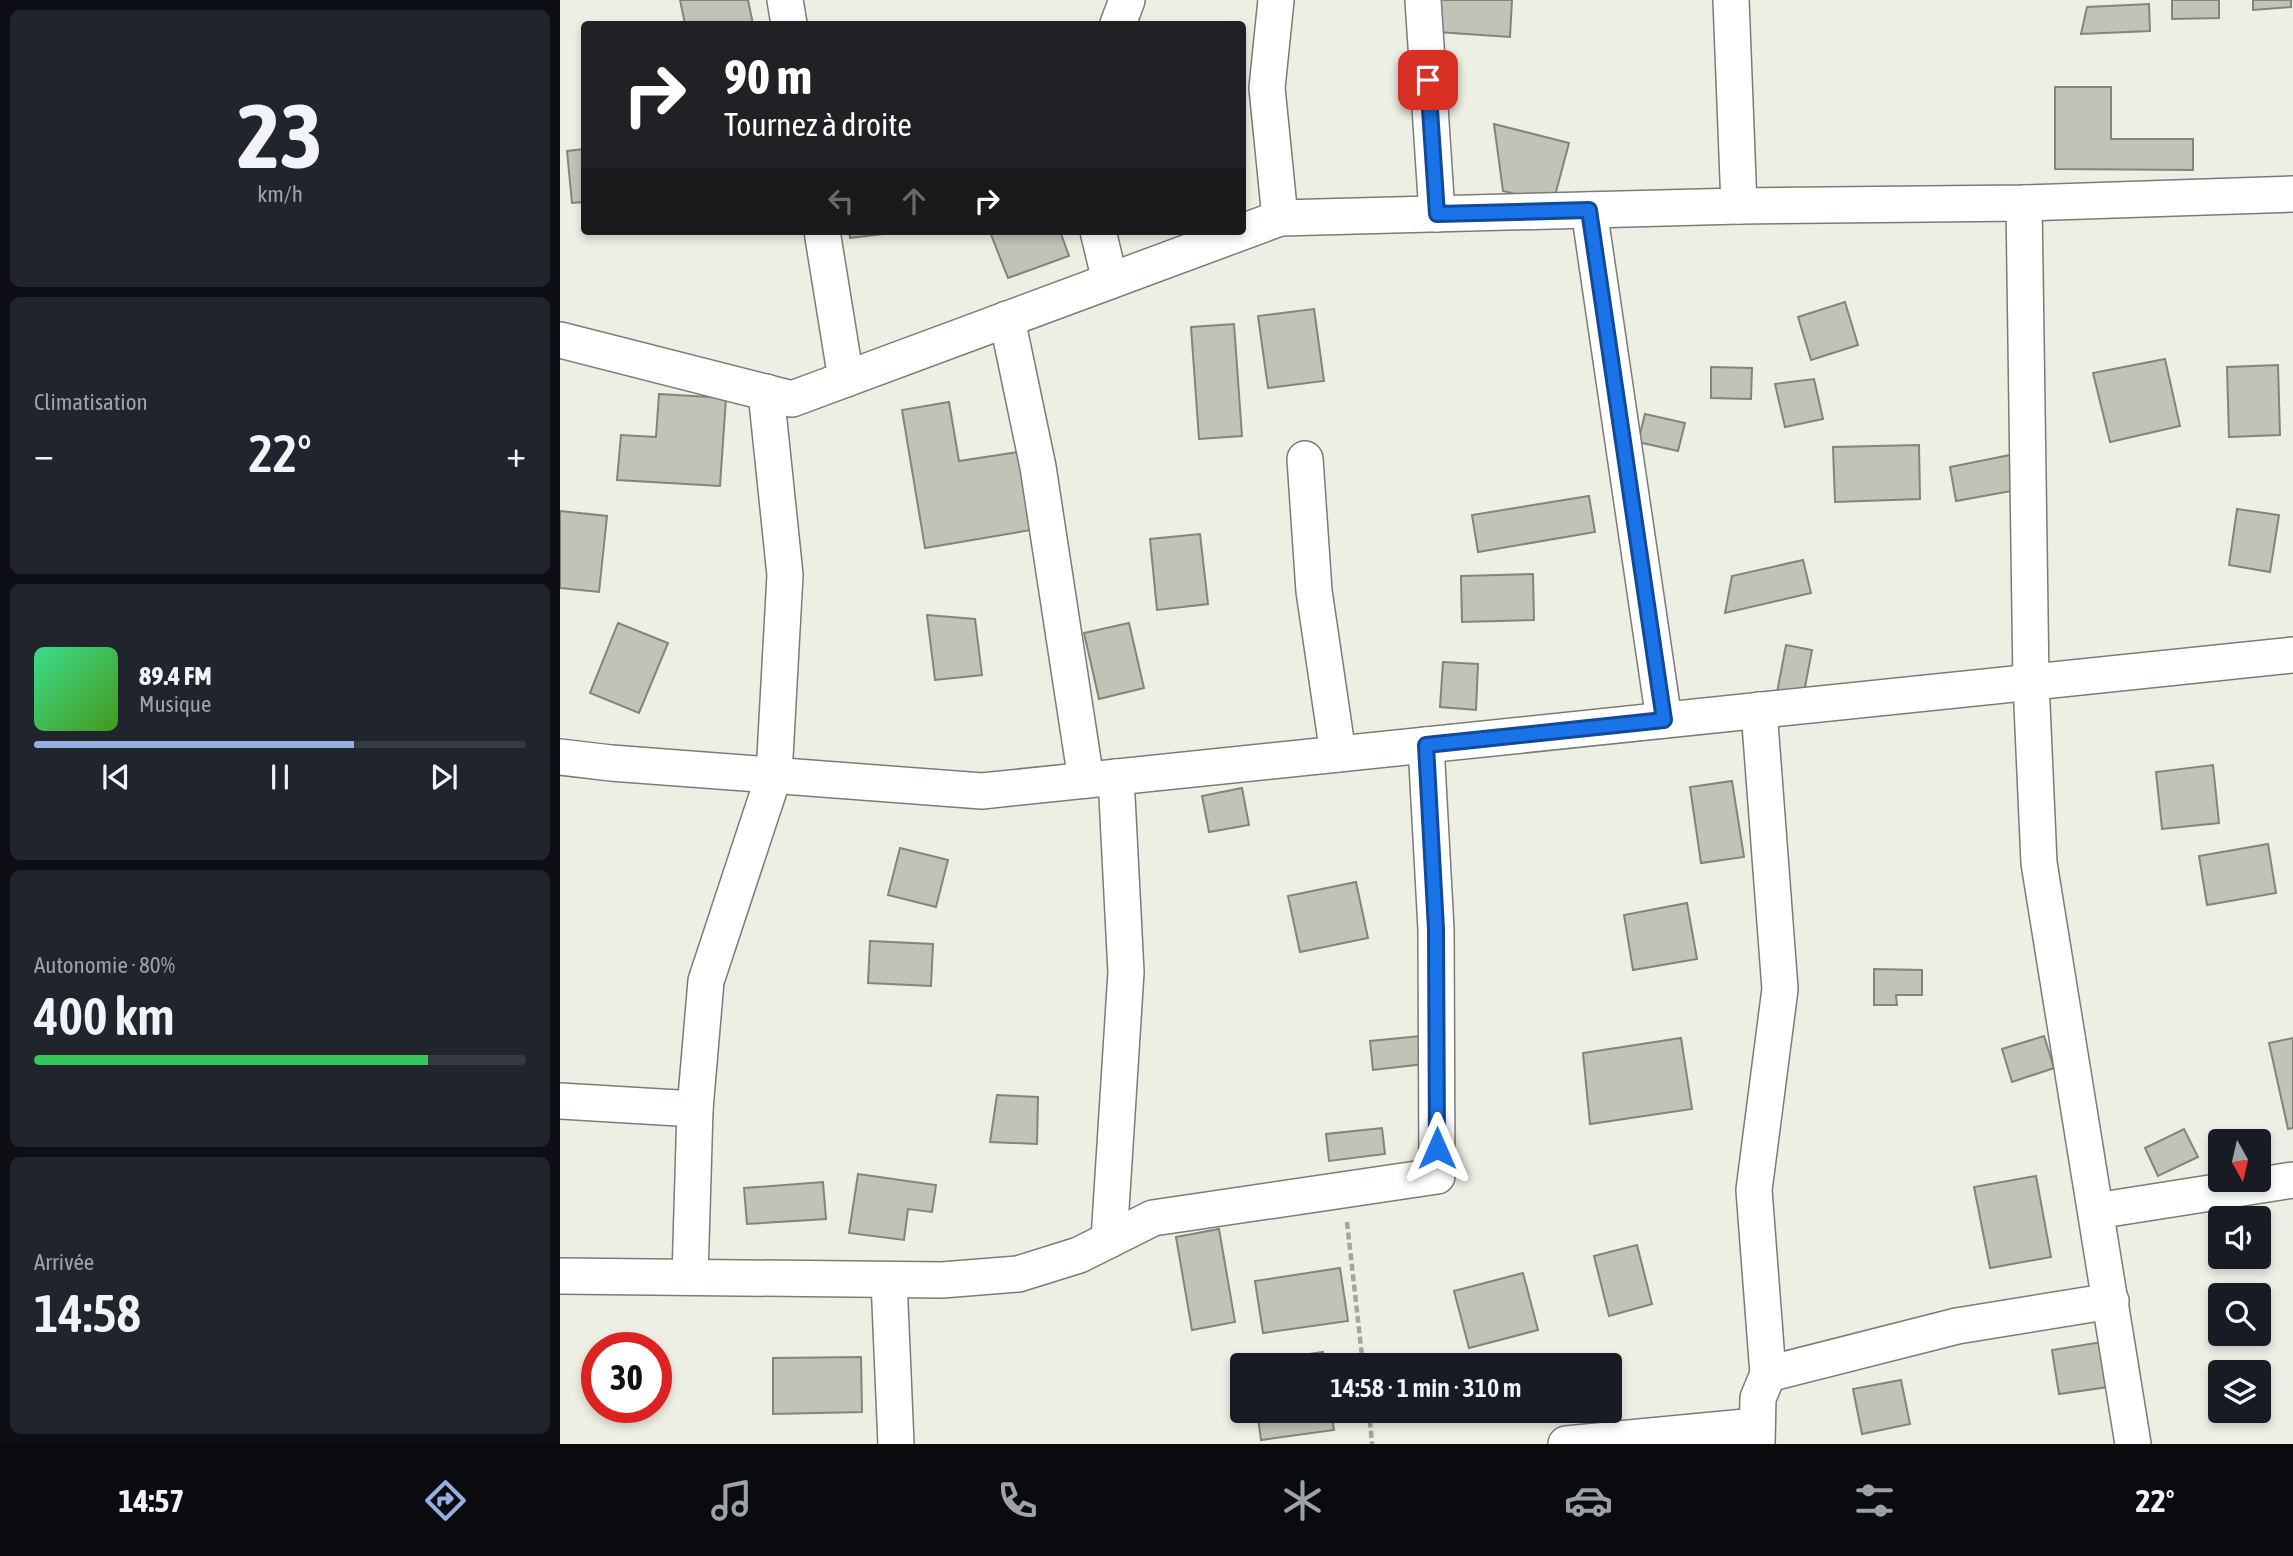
<!DOCTYPE html>
<html lang="fr">
<head>
<meta charset="utf-8">
<style>
  body { margin:0; font-family:"Asap Condensed",sans-serif; background:#20242c; color:#f1f3f6; height:100vh; display:flex; flex-direction:column; font-size:26px; white-space:nowrap }
  * { box-sizing:border-box; margin:0 }
  p { font-size:23px; color:#9ea1a6 }
  .icon { flex:none; width:38px; height:38px; fill:none; stroke:currentColor; stroke-width:2; stroke-linecap:round; stroke-linejoin:round }
  .map { position:relative; flex:1; overflow:hidden }
  .sheet { display:flex; flex-direction:column; gap:10px; padding:10px; background:#0d0f14; width:560px }
  .sheet>* { flex:none }
  .top-card { position:absolute; left:21px; top:21px; width:665px; height:214px; border-radius:7px; box-shadow:0 4px 10px #0003; background:#202124; color:#fff; overflow:hidden }
  .needle { width:46px; rotate:172deg }
  .fabs { position:absolute; left:1648px; top:1129px; display:grid; gap:14px }
  .fabs a { display:grid; place-items:center; width:63px; height:63px; border-radius:7px; background:#171b24; box-shadow:0 4px 10px #0003; font-size:35px }
  .speed { position:absolute; left:21px; top:1332px; display:flex; gap:14px; font-size:35px; font-weight:700; text-align:center }
  .speed>* { display:grid; place-content:center; width:91px; height:91px; border-radius:50%; background:#171b24; box-shadow:0 4px 10px #0003; line-height:1 }
  .speed .limit { border:10px solid #d22; background:#fff; color:#111 }
  .pin { position:absolute; display:grid; place-items:center; width:60px; height:60px; color:#fff; margin:-30px; border-radius:14px; box-shadow:0 4px 10px #0006 }
  .me { position:absolute; width:77px; margin:-38px; rotate:0deg; stroke-linejoin:round; filter:drop-shadow(0 0 5px #0008) }
  .turn { display:flex; align-items:center; gap:24px; height:147px; padding:0 28px; font-size:32px }
  .turn .icon { width:91px; height:91px; stroke-width:2.5 }
  .turn b { display:block; font-size:49px; line-height:60px }
  .lanes { display:flex; align-items:center; height:66px; padding:0 28px; background:#0003; justify-content:center; gap:35px; direction:ltr }
  .lanes .off { opacity:.35 }
  .big { font-size:52px; font-weight:600; line-height:1.1 }
  .sheet .card { flex:1; display:flex; flex-direction:column; justify-content:center; gap:10px; min-width:0; padding:0 24px; border-radius:10px; background:#20242c }
  .sheet .dial { align-items:center; gap:0 }
  .dial b { font-size:91px; line-height:1 }
  .song { display:flex; align-items:center; gap:21px }
  .cover { width:84px; height:84px; border-radius:10px; background:linear-gradient(135deg,hsl(150 70% 55%),hsl(100 70% 35%)) }
  .played { height:7px; border-radius:4px; background:linear-gradient(90deg,#95aee0 65%,#363941 65%) }
  .keys { display:flex; justify-content:space-around; direction:ltr }
  .heat { display:flex; justify-content:space-between; align-items:center; font-size:38px; direction:ltr }
  .charge { height:10px; border-radius:5px; background:linear-gradient(90deg,#34c759 80%,#363941 0) }
  .trip { position:absolute; left:670px; top:1353px; width:392px; height:70px; border-radius:7px; background:#171b24; box-shadow:0 4px 10px #0003; font-weight:600; line-height:70px; text-align:center }
  .menu { display:flex; height:112px; justify-content:space-around; align-items:center; background:#090b0e; color:#9ea1a6 }
  .menu .icon { width:49px; height:49px }
  .menu .on { color:#95aee0 }
  .menu b { font-size:32px; color:#f1f3f6 }
  main { display:flex; flex:1; min-height:0 }
  .map>svg:first-child { display:block }
  .building { fill:#c1c2b8; stroke:#83847a; stroke-width:2 }
  .lines { fill:none; stroke-linecap:round; stroke-linejoin:round }
  .minor-casing { stroke:#7b7c72; stroke-width:38 }
  .path { stroke:#a5a59e; stroke-width:4.5; stroke-dasharray:7 3.5; stroke-linecap:butt }
  .minor { stroke:#fff; stroke-width:35 }
  .route-casing { stroke:#114b97; stroke-width:18 }
  .route { stroke:#1a73e8; stroke-width:12 }
</style>
</head>
<body>
<main>
<section class="sheet">
<div class="card dial"><b>23</b><p>km/h</p></div>
<div class="card"><p>Climatisation</p>
<div class="heat"><a>−</a><b class="big">22°</b><a>+</a></div>
</div>
<div class="card">
<div class="song"><i class="cover"></i><div><b>89.4 FM</b><p>Musique</p></div></div>
<div class="played"></div>
<div class="keys"><svg class="icon" aria-label="previous" viewBox="0 0 24 24"><path d="M18 5L8 12l10 7zM5 5v14"/></svg><svg class="icon" aria-label="pause" viewBox="0 0 24 24"><path d="M8 5v14M16 5v14"/></svg><svg class="icon" aria-label="next" viewBox="0 0 24 24"><path d="M6 5l10 7-10 7zM19 5v14"/></svg></div>
</div>
<div class="card"><p>Autonomie · 80%</p><b class="big">400 km</b><div class="charge"></div></div>
<div class="card"><p>Arrivée</p><b class="big">14:58</b></div>
</section>
<div class="map">
<svg width="1733" height="1444" viewBox="0 0 1733 1444">
  <rect width="100%" height="100%" fill="#edeee4"/>
  <g class="building">
    <polygon points="120,0 188,0 193,24 125,24"/>
    <polygon points="866,0 952,0 950,37 863,31"/>
    <polygon points="1612,0 1659,0 1659,18 1612,19"/>
    <polygon points="1693,0 1731,0 1731,7 1693,10"/>
    <polygon points="1589,4 1590,31 1521,34 1527,7"/>
    <polygon points="1495,87 1551,87 1551,139 1633,139 1633,170 1495,169"/>
    <polygon points="934,124 1009,143 993,203 943,191"/>
    <polygon points="24,149 24,202 12,203 7,151"/>
    <polygon points="289,231 331,231 331,233 290,238"/>
    <polygon points="500,231 509,256 448,278 430,232"/>
    <polygon points="1285,302 1298,345 1251,360 1238,317"/>
    <polygon points="754,309 764,381 708,388 698,316"/>
    <polygon points="674,324 682,436 639,439 631,327"/>
    <polygon points="1605,359 1620,426 1550,442 1533,373"/>
    <polygon points="1718,365 1720,435 1669,437 1667,367"/>
    <polygon points="1151,367 1192,368 1191,399 1151,398"/>
    <polygon points="1254,379 1263,419 1225,427 1215,384"/>
    <polygon points="99,394 166,398 160,486 57,480 61,435 96,437"/>
    <polygon points="389,402 399,461 458,452 471,530 365,548 342,410"/>
    <polygon points="1085,414 1125,423 1118,451 1078,442"/>
    <polygon points="1359,445 1360,499 1275,502 1273,447"/>
    <polygon points="1450,455 1457,490 1396,501 1390,467"/>
    <polygon points="1029,496 1035,532 918,552 912,515"/>
    <polygon points="1677,509 1719,515 1710,572 1669,565"/>
    <polygon points="0,511 47,516 39,592 0,588"/>
    <polygon points="640,534 648,604 597,610 590,539"/>
    <polygon points="1243,560 1251,593 1165,613 1172,576"/>
    <polygon points="973,574 974,620 902,622 901,576"/>
    <polygon points="367,615 415,619 422,675 375,680"/>
    <polygon points="58,623 108,643 79,713 30,693"/>
    <polygon points="569,623 584,688 539,699 524,633"/>
    <polygon points="1226,645 1252,650 1242,703 1216,698"/>
    <polygon points="883,662 918,664 916,710 880,707"/>
    <polygon points="1653,765 1659,823 1602,829 1596,772"/>
    <polygon points="1172,781 1184,857 1141,863 1130,787"/>
    <polygon points="682,788 689,825 649,832 642,796"/>
    <polygon points="1708,844 1716,893 1647,905 1639,856"/>
    <polygon points="340,848 388,860 376,907 328,895"/>
    <polygon points="796,882 808,938 740,952 728,896"/>
    <polygon points="1127,903 1137,959 1073,970 1064,915"/>
    <polygon points="310,941 373,944 371,986 308,983"/>
    <polygon points="1314,969 1362,970 1362,995 1336,995 1337,1005 1314,1005"/>
    <polygon points="861,1036 864,1064 813,1070 810,1041"/>
    <polygon points="1484,1036 1494,1068 1452,1082 1442,1049"/>
    <polygon points="1121,1038 1132,1109 1030,1124 1023,1053"/>
    <polygon points="1733,1038 1733,1128 1728,1129 1709,1043"/>
    <polygon points="437,1095 478,1097 477,1144 430,1142"/>
    <polygon points="822,1128 825,1154 769,1161 766,1134"/>
    <polygon points="1624,1129 1638,1157 1598,1176 1585,1148"/>
    <polygon points="298,1174 376,1185 372,1212 348,1209 344,1240 289,1233"/>
    <polygon points="1476,1176 1491,1257 1430,1268 1414,1187"/>
    <polygon points="263,1182 266,1219 187,1224 184,1188"/>
    <polygon points="659,1229 675,1322 632,1330 616,1237"/>
    <polygon points="1077,1245 1092,1304 1049,1316 1034,1256"/>
    <polygon points="780,1268 788,1321 703,1333 695,1281"/>
    <polygon points="963,1273 978,1330 909,1348 894,1291"/>
    <polygon points="1573,1337 1548,1387 1499,1394 1492,1350"/>
    <polygon points="763,1352 765,1365 690,1365 690,1363"/>
    <polygon points="301,1357 302,1412 213,1414 213,1358"/>
    <polygon points="1341,1380 1350,1424 1302,1434 1293,1389"/>
    <polygon points="697,1410 771,1410 774,1430 701,1440"/>
  </g>
  <g class="lines">
    <g class="minor-casing">
      <g id="minor">
        <polyline points="225,0 229,24"/>
        <polyline points="716,0 707,88 720,218"/>
        <polyline points="863,0 877,214"/>
        <polyline points="1171,0 1179,206"/>
        <polyline points="558,24 567,0"/>
        <polyline points="1464,203 1471,682 1479,863 1573,1444"/>
        <polyline points="1029,210 1104,720"/>
        <polyline points="262,231 286,379"/>
        <polyline points="538,231 550,281"/>
        <polyline points="447,319 478,467 526,780"/>
        <polyline points="0,340 232,399 720,218 1179,206 1464,203 1733,194"/>
        <polyline points="745,459 754,591 778,754"/>
        <polyline points="0,757 51,763 422,791 1733,655"/>
        <polyline points="0,1101 135,1109"/>
        <polyline points="1536,1211 1733,1180"/>
        <polyline points="549,1240 566,972 556,777"/>
        <polyline points="0,1276 382,1280 458,1274 519,1255 593,1218 877,1176 876,929 866,745"/>
        <polyline points="130,1277 135,1109 146,981 214,775 225,575 206,392"/>
        <polyline points="329,1280 336,1444"/>
        <polyline points="1208,1374 1397,1326 1551,1301"/>
        <polyline points="1006,1444 1196,1426"/>
        <polyline points="1197,1444 1198,1398 1208,1374 1194,1190 1220,989 1199,710"/>
      </g>
    </g>
    <g class="path">
      <polyline points="787,1222 803,1365"/>
      <polyline points="809,1410 812,1444"/>
    </g>
    <use href="#minor" class="minor"/>
  </g>
  <g class="lines">
    <g class="route-casing">
      <polyline id="route" points="868,80 877,214 1029,210 1104,720 866,745 876,929 877,1148"/>
    </g>
    <use href="#route" class="route"/>
  </g>
</svg>
<div class="fabs">
<a><svg class="needle" viewBox="-14 -14 28 28"><path d="M0-13l5 13h-10z" fill="#e53935"/><path d="M0 13l5-13h-10z" fill="#9ea1a6"/></svg></a>
<a><svg class="icon" aria-label="sound" viewBox="0 0 24 24"><path d="M4 9h4l5-4v14l-5-4H4zM17 9q2 3 0 6"/></svg></a>
<a><svg class="icon" aria-label="search" viewBox="0 0 24 24"><circle cx="10" cy="10" r="6"/><path d="M15 15l6 6"/></svg></a>
<a><svg class="icon" aria-label="layers" viewBox="0 0 24 24"><path d="M12 4l9 5-9 5-9-5zM3 14l9 5 9-5"/></svg></a>
</div>
<div class="speed"><div class="limit">30</div></div>
<div class="pin" style="left:868px;top:80px;background:#d93025"><svg class="icon" aria-label="arrive" viewBox="0 0 24 24"><path d="M6 21V4h12l-3 4 3 4H6"/></svg></div>
<svg class="me" style="left:877px;top:1148px" viewBox="-20 -20 40 40"><path d="M0-17L14 15 0 8-14 15z" fill="#1a73e8" stroke="#fff" stroke-width="4"/></svg>
<div class="trip">14:58 · 1 min · 310 m</div>
<div class="top-card">
<div class="turn"><svg class="icon" aria-label="right" viewBox="0 0 24 24"><path d="M7 20v-9h11M14 6l5 5-5 5"/></svg><div><b>90 m</b>Tournez à droite</div></div>
<div class="lanes"><svg class="icon off" aria-label="left" viewBox="0 0 24 24"><path d="M17 20v-9H6M10 6l-5 5 5 5"/></svg><svg class="icon off" aria-label="ahead" viewBox="0 0 24 24"><path d="M12 20V5M6 11l6-6 6 6"/></svg><svg class="icon" aria-label="right" viewBox="0 0 24 24"><path d="M7 20v-9h11M14 6l5 5-5 5"/></svg></div>
</div>
</div>
</main>
<nav class="menu">
<b>14:57</b>
<svg class="icon on" aria-label="directions" viewBox="0 0 24 24"><path d="M12 3l9 9-9 9-9-9zM9 14v-3h6M13 9l2 2-2 2"/></svg>
<svg class="icon" aria-label="music" viewBox="0 0 24 24"><path d="M9 18V5l10-2v13"/><circle cx="6" cy="18" r="3"/><circle cx="16" cy="16" r="3"/></svg>
<svg class="icon" aria-label="phone" viewBox="0 0 24 24"><path d="M5 4h4l2 5-3 2q2 4 5 5l2-3 5 2v4C11 20 4 13 5 4z"/></svg>
<svg class="icon" aria-label="climate" viewBox="0 0 24 24"><path d="M12 3v18M4 7l16 10M4 17L20 7"/></svg>
<svg class="icon" aria-label="car" viewBox="0 0 24 24"><path d="M5 17H2v-5l4-1 3-4h7l3 4 3 1v5h-3M9 17h6M6 11h13"/><circle cx="7" cy="17" r="2"/><circle cx="17" cy="17" r="2"/></svg>
<svg class="icon" aria-label="filters" viewBox="0 0 24 24"><path d="M4 7h16M4 17h16"/><circle cx="9" cy="7" r="2"/><circle cx="15" cy="17" r="2"/></svg>
<b>22°</b>
</nav>
</body>
</html>
